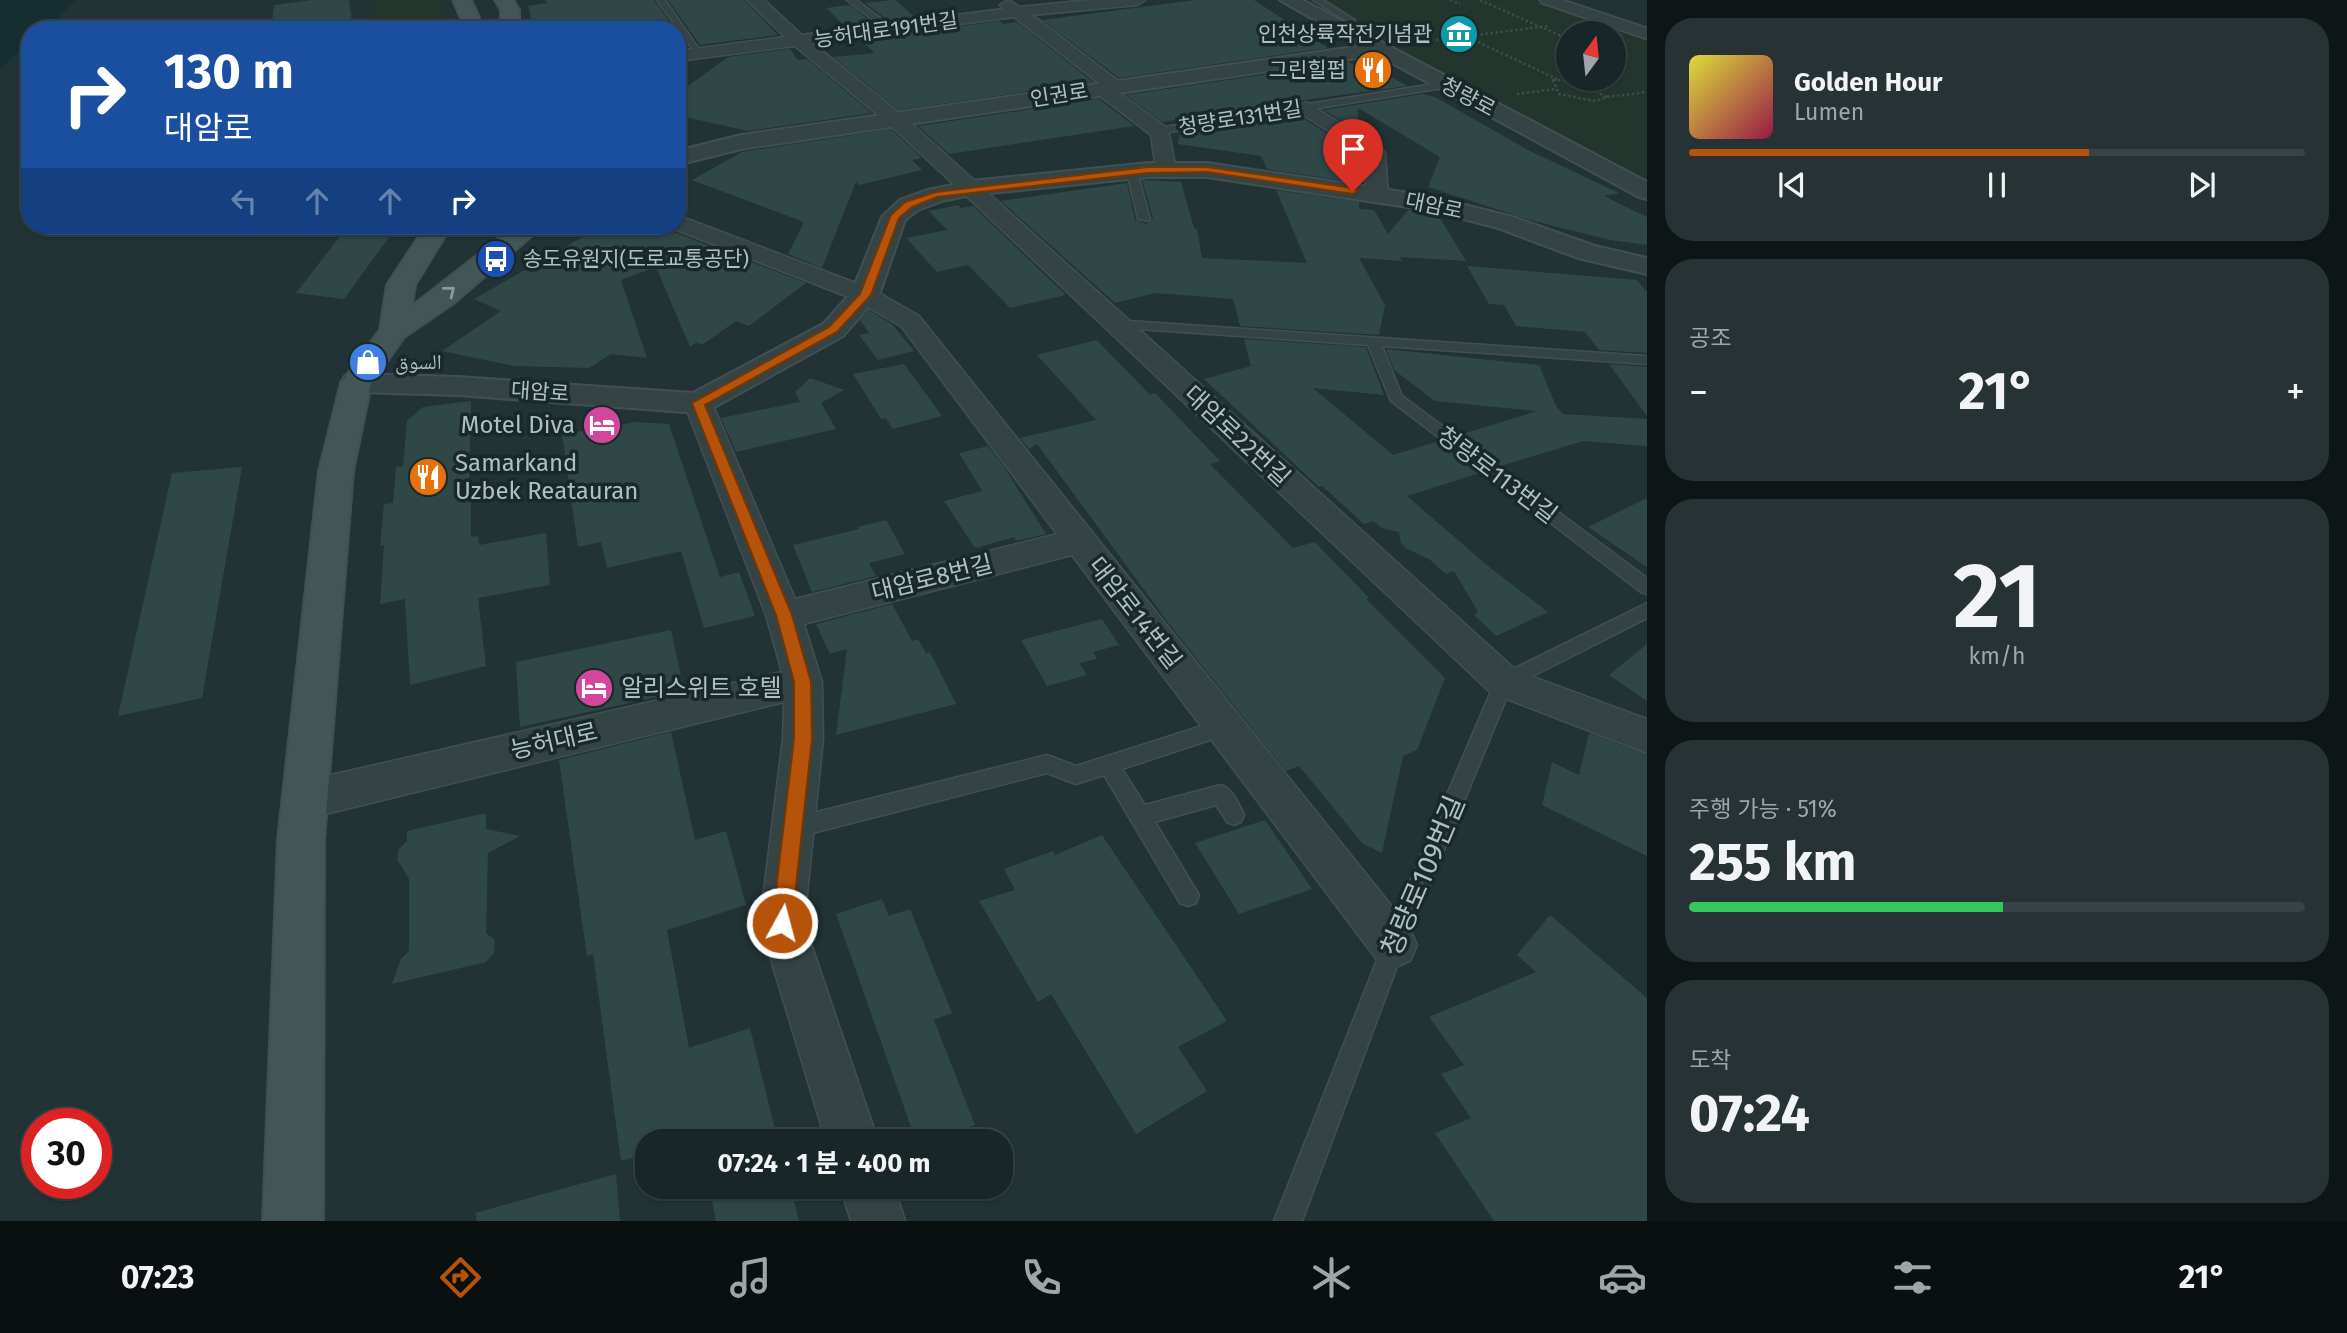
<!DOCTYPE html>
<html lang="ko">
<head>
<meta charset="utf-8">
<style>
  body { margin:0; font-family:"Fira Sans","Noto Naskh Arabic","Noto Sans KR",sans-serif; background:#263234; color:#f1f3f6; height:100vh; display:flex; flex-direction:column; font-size:26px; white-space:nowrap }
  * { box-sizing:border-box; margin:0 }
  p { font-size:23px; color:#9fa5a8 }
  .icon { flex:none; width:38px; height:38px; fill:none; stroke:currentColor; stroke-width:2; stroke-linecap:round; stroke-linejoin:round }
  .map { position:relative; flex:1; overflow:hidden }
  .panel { display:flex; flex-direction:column; gap:18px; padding:18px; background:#0e1516; width:700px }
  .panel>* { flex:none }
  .banner { position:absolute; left:21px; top:21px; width:665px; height:214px; border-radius:28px; box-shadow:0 2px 5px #0004,0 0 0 2px #374345; background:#1a4fa0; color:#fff; overflow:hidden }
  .needle { width:46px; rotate:15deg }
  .fabs { position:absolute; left:1556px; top:21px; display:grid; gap:14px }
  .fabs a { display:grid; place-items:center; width:70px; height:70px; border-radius:50%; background:#192628; box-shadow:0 2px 5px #0004,0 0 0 2px #374345; font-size:35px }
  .speed { position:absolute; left:21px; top:1108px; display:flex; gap:14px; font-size:35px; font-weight:700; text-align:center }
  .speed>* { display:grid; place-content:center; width:91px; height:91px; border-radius:50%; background:#192628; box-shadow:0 2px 5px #0004,0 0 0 2px #374345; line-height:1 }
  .speed .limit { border:10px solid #d22; background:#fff; color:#111 }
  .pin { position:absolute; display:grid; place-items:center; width:60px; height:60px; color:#fff; margin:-72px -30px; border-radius:50% 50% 50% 0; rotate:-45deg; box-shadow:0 0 7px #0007 }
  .pin .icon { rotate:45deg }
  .me { position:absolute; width:77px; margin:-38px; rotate:7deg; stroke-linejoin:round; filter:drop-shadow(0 0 5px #0008) }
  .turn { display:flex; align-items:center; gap:24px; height:147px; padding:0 28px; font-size:32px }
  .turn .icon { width:91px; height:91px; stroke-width:2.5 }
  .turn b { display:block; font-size:49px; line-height:60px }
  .lanes { display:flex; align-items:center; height:66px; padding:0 28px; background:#0003; justify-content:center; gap:35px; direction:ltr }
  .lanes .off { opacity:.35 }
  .big { font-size:52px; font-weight:700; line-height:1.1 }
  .panel .widget { flex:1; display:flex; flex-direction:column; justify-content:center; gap:10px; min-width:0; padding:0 24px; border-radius:28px; background:#263234 }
  .panel .dial { align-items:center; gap:0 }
  .dial b { font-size:91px; line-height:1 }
  .song { display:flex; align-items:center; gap:21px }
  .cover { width:84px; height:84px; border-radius:10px; background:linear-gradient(135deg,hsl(60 70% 55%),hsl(340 70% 35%)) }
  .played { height:7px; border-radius:4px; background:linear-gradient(90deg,#b45309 65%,#374345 65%) }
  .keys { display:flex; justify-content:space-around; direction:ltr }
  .heat { display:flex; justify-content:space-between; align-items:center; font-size:38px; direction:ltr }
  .charge { height:10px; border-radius:5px; background:linear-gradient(90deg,#34c759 51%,#374345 0) }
  .trip { position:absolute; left:635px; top:1129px; width:378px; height:70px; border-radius:28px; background:#192628; box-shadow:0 2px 5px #0004,0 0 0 2px #374345; font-weight:700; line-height:70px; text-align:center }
  .tab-bar { display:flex; height:112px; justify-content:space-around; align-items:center; background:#0a0f10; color:#9fa5a8 }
  .tab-bar .icon { width:49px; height:49px }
  .tab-bar .selected { color:#b45309 }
  .tab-bar b { font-size:32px; color:#f1f3f6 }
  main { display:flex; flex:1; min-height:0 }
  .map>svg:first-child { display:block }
  .green { fill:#23362e; fill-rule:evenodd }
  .water { fill:#152f31 }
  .building { fill:#304748 }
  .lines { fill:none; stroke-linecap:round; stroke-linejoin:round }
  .service-casing { stroke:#405052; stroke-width:3 }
  .minor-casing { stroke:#405052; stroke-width:3 }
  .tertiary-casing { stroke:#405052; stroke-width:4 }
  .secondary-casing { stroke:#405052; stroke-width:4 }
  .path { stroke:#3b4e46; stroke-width:2.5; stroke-dasharray:2.5 2.5; stroke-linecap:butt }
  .service { fill:#344445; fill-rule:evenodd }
  .minor { fill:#344445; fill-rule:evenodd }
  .tertiary { fill:#344445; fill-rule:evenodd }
  .secondary { fill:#425658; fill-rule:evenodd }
  .oneway { stroke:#889b9d }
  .route { fill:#b45309; stroke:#753606; stroke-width:2 }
  .labels { text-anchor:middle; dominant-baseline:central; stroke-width:7; stroke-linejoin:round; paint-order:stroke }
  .far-street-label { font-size:21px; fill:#aec0c2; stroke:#19292a }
  .far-poi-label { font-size:21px; fill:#aec0c2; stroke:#19292a; text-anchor:end }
  .poi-label { font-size:24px; fill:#aec0c2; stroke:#19292a; text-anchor:start }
  .street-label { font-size:24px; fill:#aec0c2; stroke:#19292a }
  .near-street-label { font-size:28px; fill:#aec0c2; stroke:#19292a }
</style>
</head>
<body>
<main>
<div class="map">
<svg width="1647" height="1221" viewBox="0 0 1647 1221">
  <rect width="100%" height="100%" fill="#213335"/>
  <g class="green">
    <polygon points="369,0 442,0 442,30 377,30"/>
    <path d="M1301,0H1543L1647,35V184ZM1568,33H1614V79H1568Z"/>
  </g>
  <polygon class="water" points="0,0 76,0 45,30 30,30 30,43 0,68"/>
  <g class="building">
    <polygon points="312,0 349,0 353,30 271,30 274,5"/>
    <polygon points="545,0 654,0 675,30 534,30 528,6 547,3"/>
    <polygon points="668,0 744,0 778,35 700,45"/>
    <polygon points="892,0 895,0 916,18 889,21 865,3"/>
    <polygon points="1196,0 1254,0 1328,48 1119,78 1042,20"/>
    <polygon points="850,5 873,23 846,27 826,8"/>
    <polygon points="1000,21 1003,24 1017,22 1093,82 899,110 833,57 875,53 860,39"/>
    <polygon points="790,49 798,60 807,59 872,113 748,131 677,115 677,94 728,57"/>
    <polygon points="1349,62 1360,69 1375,67 1407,86 1305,100 1182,122 1182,119 1162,122 1126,95"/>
    <polygon points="1423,94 1435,97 1528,150 1619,193 1604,196 1647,217 1647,245 1610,240 1530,220 1428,187 1440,157 1358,108 1358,131 1324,110"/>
    <polygon points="1099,99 1134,126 949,154 918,126"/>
    <polygon points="1297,114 1358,154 1359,183 1267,169 1261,156 1178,144 1180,133"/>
    <polygon points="891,129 922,158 912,160 922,170 859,185 856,182 822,268 788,254 804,222 692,180 742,152"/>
    <polygon points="1142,180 1181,182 1194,228 1197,229 1202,258 1307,263 1276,190 1359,202 1359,209 1374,210 1388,234 1408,210 1438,215 1466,261 1400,257 1402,261 1359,258 1385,305 1379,335 1240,326 1233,299 1155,293 1115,303 1001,201 1127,183 1135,220 1147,224 1153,218"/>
    <polygon points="958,205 961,208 973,206 1066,295 1010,308 968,265 937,272 906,238 947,230 929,211"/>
    <polygon points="348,226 397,226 344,299 296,293"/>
    <polygon points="602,226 658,226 806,283 749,326 736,321 702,345 697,342 690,347 656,267 621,280 647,358 611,354 589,368 514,366 442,351 501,311 474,299"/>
    <polygon points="1467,266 1637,280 1647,292 1647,353 1599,350 1585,332 1516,326 1504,305 1489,304"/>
    <polygon points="869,310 892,324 914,351 878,360 859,335 869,333 860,320"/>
    <polygon points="1244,339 1366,347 1384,395 1313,388 1393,455 1439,441 1480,473 1407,496 1488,566 1548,612 1496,636 1474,615 1478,612 1454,571 1446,574 1429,559 1407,549 1401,543 1399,532 1381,528 1374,521 1364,524 1322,486 1319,487 1204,379 1251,366"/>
    <polygon points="1097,340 1150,395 1155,393 1220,461 1210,464 1293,548 1315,542 1369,598 1366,599 1445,678 1417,750 1403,756 1382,853 1363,844 1299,766 1286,771 1170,625 1037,444 1029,449 1020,438 1096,420 1037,355"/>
    <polygon points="1386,349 1539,365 1556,406 1563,414 1647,419 1647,446 1583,441 1501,466 1459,435 1537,411 1435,401 1394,370"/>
    <polygon points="904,364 942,416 893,429 886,418 881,419 853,374"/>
    <polygon points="1609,364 1647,367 1647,416"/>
    <polygon points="810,378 844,390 821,403 836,429 736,452 721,418 800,402 795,392"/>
    <polygon points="471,401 469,491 471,490 471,537 478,536 479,545 546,533 550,585 478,598 486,666 410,685 405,599 380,604 384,545 380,546 384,504 393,503 396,467 403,466 407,421 423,407"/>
    <polygon points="636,422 669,424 720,577 739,572 755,616 704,628 681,551 607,568 601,542 578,547 562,434"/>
    <polygon points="988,446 1004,467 1046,534 1016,541 1014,537 975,548 944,501 982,491 959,453"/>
    <polygon points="242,467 202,698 118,716 172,473"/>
    <polygon points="1647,498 1647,567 1588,527"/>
    <polygon points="886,520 905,554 869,563 876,576 812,592 793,545 859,529 858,527"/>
    <polygon points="892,604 912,641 918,639 926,653 930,652 956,704 836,735 847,649 830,654 816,624"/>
    <polygon points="1102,619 1119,645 1093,652 1097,659 1079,663 1087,675 1047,686 1021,640"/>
    <polygon points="671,630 684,691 520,727 516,662"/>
    <polygon points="1647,644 1647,701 1609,675"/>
    <polygon points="671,732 695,840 726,831 746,905 667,930 689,1048 750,1028 778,1141 648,1141 648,1153 621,1161 593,954 587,956 559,760"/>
    <polygon points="1589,733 1647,755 1647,856 1542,805 1552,762 1579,775"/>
    <polygon points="486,813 486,829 520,836 488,853 486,933 495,940 494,953 486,962 392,984 401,959 409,951 409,879 397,859 399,849 407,841 407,831"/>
    <polygon points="1265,820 1312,889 1239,914 1195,843"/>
    <polygon points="1102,835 1227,1021 1178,1047 1207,1091 1136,1134 1051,994 1038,1002 979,901 1015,890 1004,869 1053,851 1055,855"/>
    <polygon points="882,899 889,916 910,909 952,1013 934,1020 975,1125 931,1141 916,1141 836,914"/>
    <polygon points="1550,915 1647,998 1647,1221 1494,1221 1435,1133 1471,1118 1441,1074 1464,1065 1429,1017 1536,972 1517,955"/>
    <polygon points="616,1174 620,1221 477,1221 475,1213"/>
    <polygon points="709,1186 790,1186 799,1221 716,1221"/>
  </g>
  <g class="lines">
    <g class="service-casing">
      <g id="service">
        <polygon points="657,0 665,0 703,55 697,55"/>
        <polygon points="847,0 856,0 895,29 888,31"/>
        <polygon points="1313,0 1323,0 1355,20 1348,22"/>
        <polygon points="1446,82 1451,85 1449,87 1158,134 1153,131 1158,128"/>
        <polygon points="1132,169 1137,172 1150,219 1148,221 1138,219 1127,172"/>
        <polygon points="1114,320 1647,356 1647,364 1382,346 1402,396 1647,578 1647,594 1641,592 1391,401 1368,345 1109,327 1108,324"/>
        <polygon points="1647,603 1647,618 1511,687 1405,945 1302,1221 1274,1221 1383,945 1497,677"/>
        <path d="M1224,719L1231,721L1234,727L1231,733L1122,769L1145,805L1221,785C1233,789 1239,804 1244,815L1241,822L1234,825L1227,822L1216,805L1155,822L1199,895L1196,903L1188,906L1180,903L1104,775L1076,784L1047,773L793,838L786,835L783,828L786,821L793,818L1047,755L1076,766Z"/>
      </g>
    </g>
    <g class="minor-casing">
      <g id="minor">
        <polygon points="747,0 764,0 802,35 1003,9 1000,5 1008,0 1020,7 1089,0 1145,0 1137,5 1032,15 1121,83 1124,87 1118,92 1168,129 1176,170 1173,174 1159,174 1156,170 1151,135 1096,93 1094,89 1100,84 1014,17 812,43 903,116 1517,671 1647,719 1647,753 1491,693 963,193 889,124 795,46 677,61 677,51 785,37"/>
        <polygon points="1540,0 1563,0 1647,28 1647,39 1542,3"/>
        <polygon points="1306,102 1382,149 1385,153 1388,195 1385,200 1369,200 1366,195 1365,155 1299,112 1296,108"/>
        <polygon points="677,215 874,290 919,316 1410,929 1417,945 1410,961 1394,968 1378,961 1072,555 804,624 822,682 823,739 804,923 878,1141 826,1141 760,923 783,739 784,702 305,819 290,813 284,800 290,787 305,781 782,672 766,615 684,403 688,397 698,394 708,397 712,403 795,599 1057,534 901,326 856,300 669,227 677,226"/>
        <polygon points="840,1186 894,1186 905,1221 851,1221"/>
      </g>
    </g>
    <g class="tertiary-casing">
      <g id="tertiary">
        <polygon points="1280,0 1302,0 1647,182 1647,199 1639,197 1377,55 741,149 677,165 677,151 741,135 1360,46"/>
        <polygon points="1148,163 1207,163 1429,196 1513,217 1595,246 1647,258 1647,274 1578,258 1495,227 1428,210 1207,177 1148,177 971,195 942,201 918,210 905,220 879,295 843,336 709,410 698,413 458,395 356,392 345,390 341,383 345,376 356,374 458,377 693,393 823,324 852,292 882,217 900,200 928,190 971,181"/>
      </g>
    </g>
    <g class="secondary-casing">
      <g id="secondary">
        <polygon points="453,0 471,0 479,18 478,30 460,30 461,18"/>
        <polygon points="495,0 513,0 519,10 519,30 501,30 501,10"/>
        <polygon points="426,226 451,226 415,285 412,306 515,226 543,226 455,302 404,337 371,384 353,471 324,840 323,1221 263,1221 278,840 319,471 341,383 380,330 387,285"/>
      </g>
    </g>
    <g class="path">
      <polyline points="1450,0 1460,4"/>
      <polyline points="1480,0 1568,39"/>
      <polyline points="1469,38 1557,79"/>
      <polyline points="1421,42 1548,26"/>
      <polyline points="1614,58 1620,61 1622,74 1614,75"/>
      <polygon points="1553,80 1574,81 1607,97 1595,101 1559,94"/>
      <polyline points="1517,94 1556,89"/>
      <polyline points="1607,97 1647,92"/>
    </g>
    <use href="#service" class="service"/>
    <use href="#minor" class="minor"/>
    <use href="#tertiary" class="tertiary"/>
    <use href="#secondary" class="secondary"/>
  </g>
  <defs><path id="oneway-chevron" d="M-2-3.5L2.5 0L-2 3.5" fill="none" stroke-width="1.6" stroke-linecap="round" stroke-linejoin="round" transform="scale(1.75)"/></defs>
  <use class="oneway" href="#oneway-chevron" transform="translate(450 291) rotate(-39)"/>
  <polygon class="route" points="1148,167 1207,167 1353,188 1358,191 1353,194 1207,172 1148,173 937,197 912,207 899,218 871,295 837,332 705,405 792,615 811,682 812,739 792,923 789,930 782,933 775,930 772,923 794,739 794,682 776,615 692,403 829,327 860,294 891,215 905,202 936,192"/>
  <defs>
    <g id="museum-disc" transform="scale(2.0125)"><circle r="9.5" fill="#0f9aa8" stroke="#19292a"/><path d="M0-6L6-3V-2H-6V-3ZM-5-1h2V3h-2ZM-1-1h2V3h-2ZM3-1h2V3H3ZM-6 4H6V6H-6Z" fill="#fff"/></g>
    <g id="restaurant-disc" transform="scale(2.0125)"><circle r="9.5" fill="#e8710a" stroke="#19292a"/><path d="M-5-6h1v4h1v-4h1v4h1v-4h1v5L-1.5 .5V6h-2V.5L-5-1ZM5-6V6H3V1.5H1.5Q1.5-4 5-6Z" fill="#fff"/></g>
    <g id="bus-disc" transform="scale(2.0125)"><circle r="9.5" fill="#1a4fb4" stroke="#19292a"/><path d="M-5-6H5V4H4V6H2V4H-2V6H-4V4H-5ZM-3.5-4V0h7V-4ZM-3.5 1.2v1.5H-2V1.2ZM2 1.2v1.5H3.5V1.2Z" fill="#fff"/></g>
    <g id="shop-disc" transform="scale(2.0125)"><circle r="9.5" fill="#3f7fe0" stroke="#19292a"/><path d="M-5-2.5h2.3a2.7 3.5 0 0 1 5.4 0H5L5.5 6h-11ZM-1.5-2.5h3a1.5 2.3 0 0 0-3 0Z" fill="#fff"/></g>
    <g id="hotel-disc" transform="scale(2.0125)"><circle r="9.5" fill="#d1479c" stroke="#19292a"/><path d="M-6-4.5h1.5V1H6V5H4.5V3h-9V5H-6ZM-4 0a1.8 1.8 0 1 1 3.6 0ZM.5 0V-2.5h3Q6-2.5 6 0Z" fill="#fff"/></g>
  </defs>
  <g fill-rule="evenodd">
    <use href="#museum-disc" x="1459" y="34"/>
    <use href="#restaurant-disc" x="1373" y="70"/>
    <use href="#bus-disc" x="496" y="259"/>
    <use href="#shop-disc" x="368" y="362"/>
    <use href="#hotel-disc" x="602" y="425"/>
    <use href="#restaurant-disc" x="428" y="477"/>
    <use href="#hotel-disc" x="594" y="688"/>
  </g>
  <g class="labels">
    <g class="far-street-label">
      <text transform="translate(886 30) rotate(-8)">능허대로191번길</text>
      <text transform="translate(1059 95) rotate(-9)">인권로</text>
      <text transform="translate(1468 97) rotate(28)">청량로</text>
      <text transform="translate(1240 118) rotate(-9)">청량로131번길</text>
      <text transform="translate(1434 206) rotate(12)">대암로</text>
      <text transform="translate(540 392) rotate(4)">대암로</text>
    </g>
    <g class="far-poi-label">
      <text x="1432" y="34">인천상륙작전기념관</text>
      <text x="1346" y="70">그린힐펍</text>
      <text x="523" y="259" text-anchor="start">송도유원지(도로교통공단)</text>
      <text x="395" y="362" text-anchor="start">السوق</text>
    </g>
    <g class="poi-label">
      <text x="575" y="425" text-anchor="end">Motel Diva</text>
      <text x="455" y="463">Samarkand<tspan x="455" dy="28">Uzbek Reatauran</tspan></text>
      <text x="621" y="688">알리스위트 호텔</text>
    </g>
    <g class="street-label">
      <text transform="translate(1237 436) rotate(43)">대암로22번길</text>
      <text transform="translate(1497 475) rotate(37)">청량로113번길</text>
      <text transform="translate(932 578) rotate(-14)">대암로8번길</text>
      <text transform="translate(1135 613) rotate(52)">대암로14번길</text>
      <text transform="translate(554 741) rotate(-13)">능허대로</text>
    </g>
    <g class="near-street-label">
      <text transform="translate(1423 876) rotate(-67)">청량로109번길</text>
    </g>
  </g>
</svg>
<div class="fabs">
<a><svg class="needle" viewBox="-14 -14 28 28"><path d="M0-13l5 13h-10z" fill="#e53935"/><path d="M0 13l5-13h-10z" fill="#9fa5a8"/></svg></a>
</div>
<div class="speed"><div class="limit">30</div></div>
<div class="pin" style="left:1353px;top:191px;background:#d93025"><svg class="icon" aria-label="arrive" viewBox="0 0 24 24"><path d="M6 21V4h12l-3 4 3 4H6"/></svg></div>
<svg class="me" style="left:782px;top:923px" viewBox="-20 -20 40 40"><circle r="17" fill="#b45309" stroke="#fff" stroke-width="3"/><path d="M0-11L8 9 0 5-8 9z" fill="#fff"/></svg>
<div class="trip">07:24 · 1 분 · 400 m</div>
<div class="banner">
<div class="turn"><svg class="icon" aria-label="right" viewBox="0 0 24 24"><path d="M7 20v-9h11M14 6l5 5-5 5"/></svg><div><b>130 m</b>대암로</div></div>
<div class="lanes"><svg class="icon off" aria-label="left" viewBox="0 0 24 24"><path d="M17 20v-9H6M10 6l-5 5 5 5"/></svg><svg class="icon off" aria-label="ahead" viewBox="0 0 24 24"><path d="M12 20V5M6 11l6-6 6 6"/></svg><svg class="icon off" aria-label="ahead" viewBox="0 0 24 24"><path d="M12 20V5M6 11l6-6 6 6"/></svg><svg class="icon" aria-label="right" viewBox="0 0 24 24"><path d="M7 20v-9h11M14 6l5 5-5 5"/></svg></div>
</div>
</div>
<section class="panel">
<div class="widget">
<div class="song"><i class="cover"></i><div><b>Golden Hour</b><p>Lumen</p></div></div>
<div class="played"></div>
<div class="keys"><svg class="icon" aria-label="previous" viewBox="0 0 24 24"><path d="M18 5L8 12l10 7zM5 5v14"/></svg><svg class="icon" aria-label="pause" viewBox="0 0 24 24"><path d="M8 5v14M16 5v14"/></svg><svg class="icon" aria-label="next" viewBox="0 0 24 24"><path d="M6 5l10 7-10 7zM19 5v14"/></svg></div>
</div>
<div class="widget"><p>공조</p>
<div class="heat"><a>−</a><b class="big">21°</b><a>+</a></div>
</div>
<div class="widget dial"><b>21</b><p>km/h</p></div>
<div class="widget"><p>주행 가능 · 51%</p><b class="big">255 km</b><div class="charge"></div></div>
<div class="widget"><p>도착</p><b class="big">07:24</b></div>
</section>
</main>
<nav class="tab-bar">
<b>07:23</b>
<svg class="icon selected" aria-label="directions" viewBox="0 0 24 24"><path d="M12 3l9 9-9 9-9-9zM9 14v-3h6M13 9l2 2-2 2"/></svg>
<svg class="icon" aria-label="music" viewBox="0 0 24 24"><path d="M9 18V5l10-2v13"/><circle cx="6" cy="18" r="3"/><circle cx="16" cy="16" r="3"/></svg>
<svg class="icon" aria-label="phone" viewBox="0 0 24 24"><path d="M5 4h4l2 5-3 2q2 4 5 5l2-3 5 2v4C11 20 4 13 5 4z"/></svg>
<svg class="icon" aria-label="climate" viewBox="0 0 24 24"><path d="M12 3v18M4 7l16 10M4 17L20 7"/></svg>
<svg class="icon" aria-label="car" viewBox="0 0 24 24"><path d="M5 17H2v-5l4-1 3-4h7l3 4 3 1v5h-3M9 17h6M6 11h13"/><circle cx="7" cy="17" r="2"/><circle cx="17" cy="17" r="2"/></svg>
<svg class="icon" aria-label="filters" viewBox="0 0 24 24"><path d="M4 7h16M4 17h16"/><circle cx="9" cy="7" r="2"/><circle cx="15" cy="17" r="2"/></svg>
<b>21°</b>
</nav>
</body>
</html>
